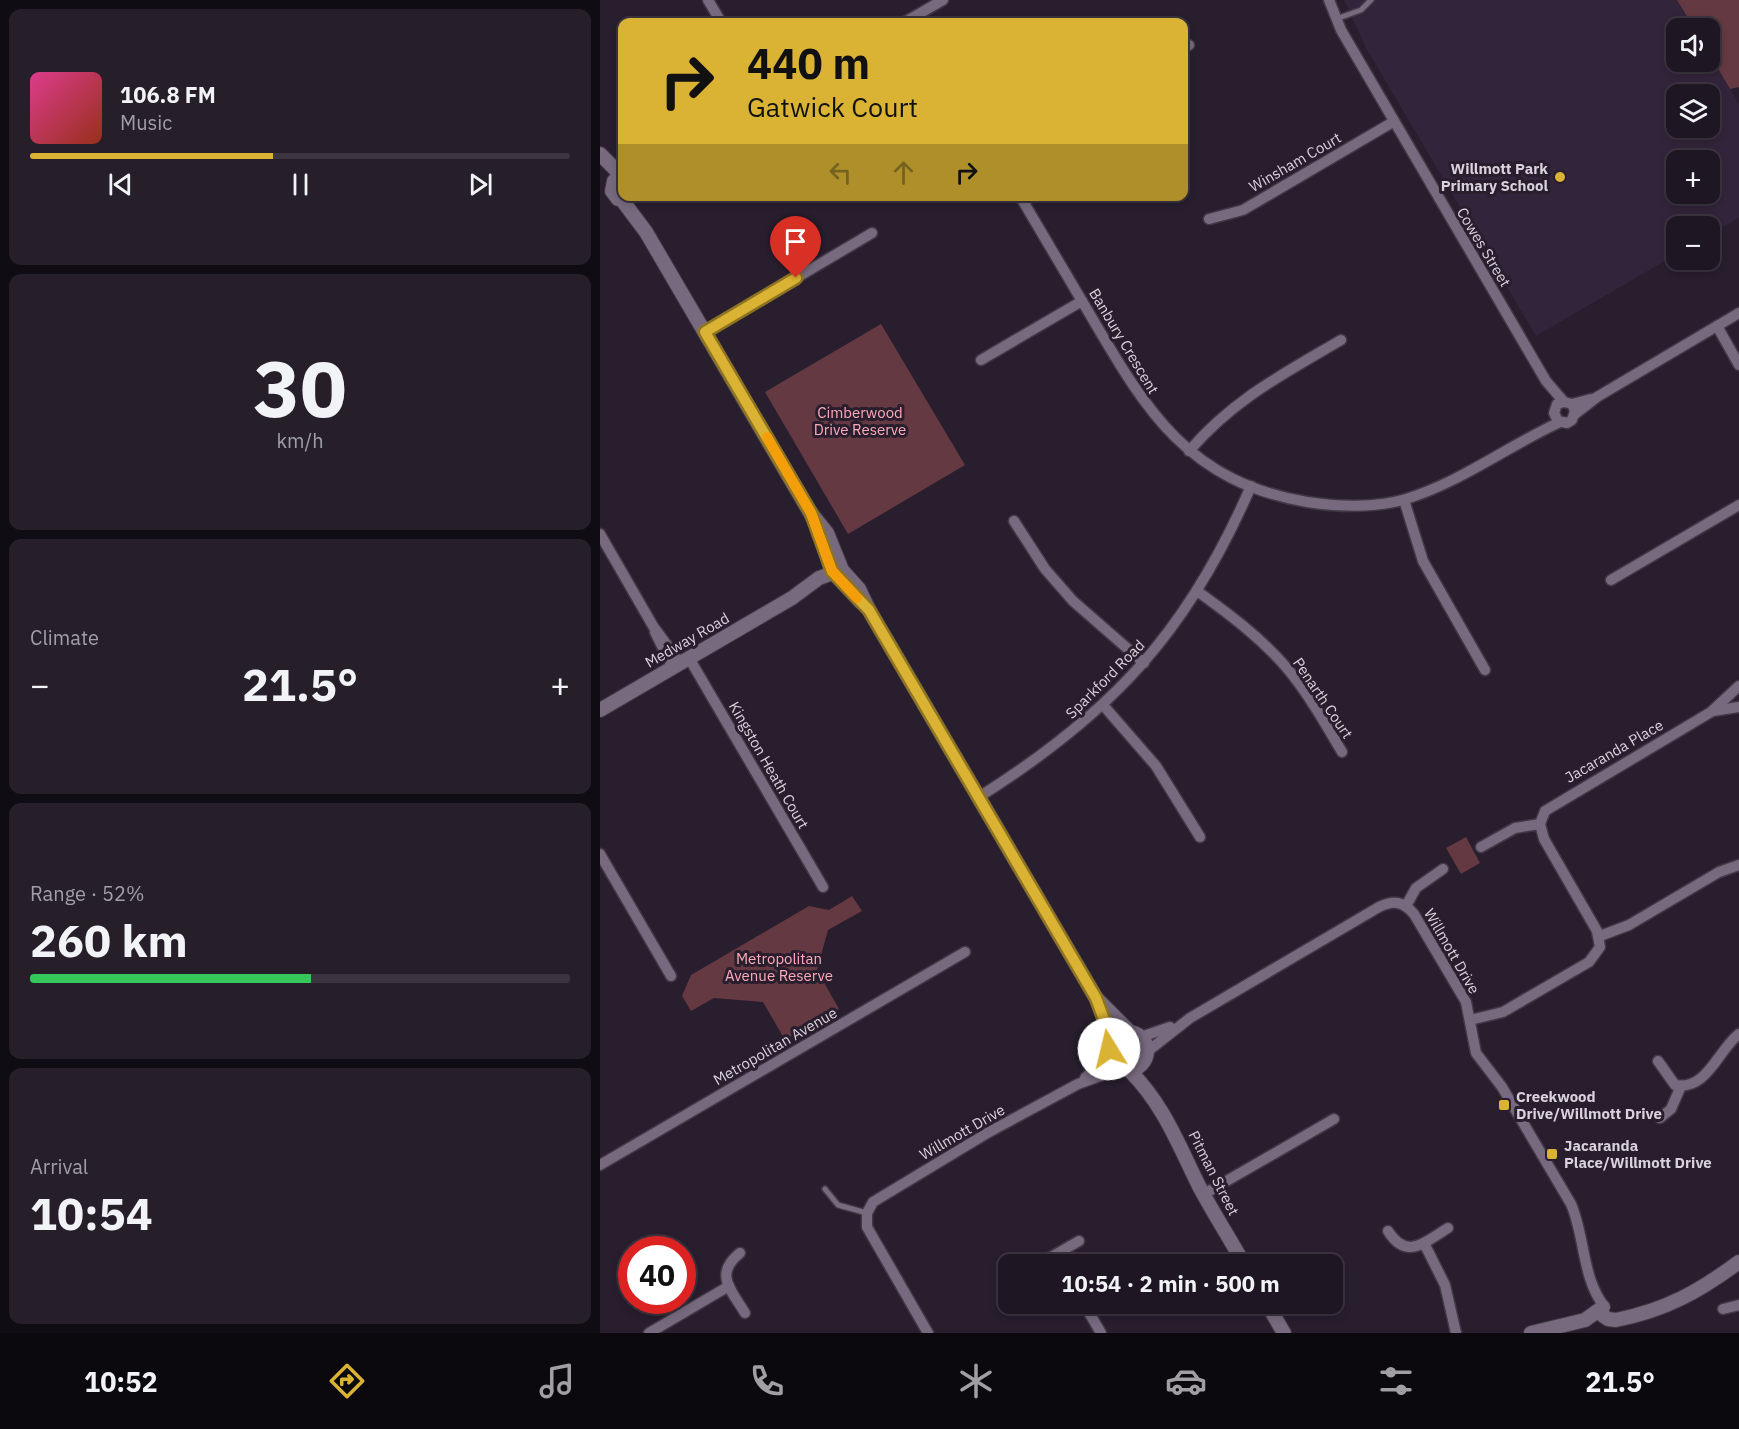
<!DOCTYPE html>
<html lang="en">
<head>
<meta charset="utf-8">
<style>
  body { margin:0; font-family:"IBM Plex Sans",sans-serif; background:#261f2a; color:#f1f3f6; height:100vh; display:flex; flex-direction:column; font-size:22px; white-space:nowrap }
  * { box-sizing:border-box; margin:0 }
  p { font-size:20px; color:#a19fa5 }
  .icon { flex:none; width:33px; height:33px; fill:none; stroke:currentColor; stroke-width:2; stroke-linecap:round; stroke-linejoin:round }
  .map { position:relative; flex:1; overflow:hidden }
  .panel { display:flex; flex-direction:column; gap:9px; padding:9px; background:#100c13; width:600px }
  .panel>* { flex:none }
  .guide { position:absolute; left:18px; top:18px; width:570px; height:183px; border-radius:12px; box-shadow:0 3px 9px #0003,0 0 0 2px #3c3540; background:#dab334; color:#111; overflow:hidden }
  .fabs { position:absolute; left:1066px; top:18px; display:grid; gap:12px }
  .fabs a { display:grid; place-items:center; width:54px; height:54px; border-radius:12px; background:#1e1622; box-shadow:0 3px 9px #0003,0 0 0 2px #3c3540; font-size:30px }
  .speed { position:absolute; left:18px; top:1236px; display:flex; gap:12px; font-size:30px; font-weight:700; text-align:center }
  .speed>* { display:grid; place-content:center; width:78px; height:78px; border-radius:50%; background:#1e1622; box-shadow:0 3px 9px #0003,0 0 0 2px #3c3540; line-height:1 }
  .speed .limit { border:9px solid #d22; background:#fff; color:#111 }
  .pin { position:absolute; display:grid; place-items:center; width:51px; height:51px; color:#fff; margin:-62px -26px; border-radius:50% 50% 50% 0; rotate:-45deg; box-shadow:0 0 6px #0007 }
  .pin .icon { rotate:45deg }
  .me { position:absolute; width:66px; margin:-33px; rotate:351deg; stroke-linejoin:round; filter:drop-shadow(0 0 4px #0008) }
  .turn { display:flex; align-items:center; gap:21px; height:126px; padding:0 30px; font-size:27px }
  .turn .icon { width:78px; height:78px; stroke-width:2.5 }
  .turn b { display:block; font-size:42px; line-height:51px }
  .lanes { display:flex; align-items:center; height:57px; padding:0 30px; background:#0003; justify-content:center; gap:30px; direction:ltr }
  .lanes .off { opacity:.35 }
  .big { font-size:45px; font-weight:700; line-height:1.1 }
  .panel .card { flex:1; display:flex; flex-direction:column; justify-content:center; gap:9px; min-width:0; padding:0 21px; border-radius:12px; background:#261f2a }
  .panel .dial { align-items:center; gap:0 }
  .dial b { font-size:78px; line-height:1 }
  .song { display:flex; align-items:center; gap:18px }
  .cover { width:72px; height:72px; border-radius:9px; background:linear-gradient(135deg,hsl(330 70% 55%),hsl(10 70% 35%)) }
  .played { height:6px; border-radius:3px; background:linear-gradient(90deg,#dab334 45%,#3c3540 45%) }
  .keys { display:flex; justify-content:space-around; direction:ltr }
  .heat { display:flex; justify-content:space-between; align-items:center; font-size:33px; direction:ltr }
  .charge { height:9px; border-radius:4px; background:linear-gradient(90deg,#34c759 52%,#3c3540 0) }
  .trip { position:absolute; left:398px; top:1254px; width:345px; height:60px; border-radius:12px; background:#1e1622; box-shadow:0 3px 9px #0003,0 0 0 2px #3c3540; font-weight:700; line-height:60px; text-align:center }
  .tab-bar { display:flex; height:96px; justify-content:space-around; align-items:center; background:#0c090e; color:#a19fa5 }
  .tab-bar .icon { width:42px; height:42px }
  .tab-bar .selected { color:#dab334 }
  .tab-bar b { font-size:27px; color:#f1f3f6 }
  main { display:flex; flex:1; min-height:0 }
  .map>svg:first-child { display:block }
  .built { fill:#32243a; fill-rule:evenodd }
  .green { fill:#643941 }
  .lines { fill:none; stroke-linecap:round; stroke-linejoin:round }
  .lane-casing { stroke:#413846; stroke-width:8 }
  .street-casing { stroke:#413846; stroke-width:13 }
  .secondary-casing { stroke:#413846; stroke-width:16 }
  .lane { stroke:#776a7e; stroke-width:5 }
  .street { stroke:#776a7e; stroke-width:10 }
  .secondary { stroke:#776a7e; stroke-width:14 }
  .route-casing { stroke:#8e7422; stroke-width:15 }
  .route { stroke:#dab334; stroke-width:10 }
  .slow { stroke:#f59e0b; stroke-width:10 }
  .poi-dot { fill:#dab334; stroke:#281e2e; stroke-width:2 }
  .labels { text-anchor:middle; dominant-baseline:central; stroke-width:6; stroke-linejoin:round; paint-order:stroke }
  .street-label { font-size:15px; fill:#d9d2dd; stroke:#281e2e }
  .poi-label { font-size:15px; font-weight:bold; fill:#d9d2dd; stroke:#281e2e; text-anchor:start }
  .park-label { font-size:15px; fill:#ffaab8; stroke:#281e2e }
</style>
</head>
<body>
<main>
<section class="panel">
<div class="card">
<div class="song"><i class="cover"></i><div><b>106.8 FM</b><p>Music</p></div></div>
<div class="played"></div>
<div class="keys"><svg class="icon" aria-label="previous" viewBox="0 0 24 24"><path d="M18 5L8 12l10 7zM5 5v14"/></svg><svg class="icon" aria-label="pause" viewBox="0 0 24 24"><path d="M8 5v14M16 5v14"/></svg><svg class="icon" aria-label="next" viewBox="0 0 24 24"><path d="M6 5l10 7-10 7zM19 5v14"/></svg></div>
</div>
<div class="card dial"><b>30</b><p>km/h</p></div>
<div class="card"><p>Climate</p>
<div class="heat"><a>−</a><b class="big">21.5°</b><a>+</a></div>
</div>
<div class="card"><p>Range · 52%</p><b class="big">260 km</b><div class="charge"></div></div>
<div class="card"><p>Arrival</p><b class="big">10:54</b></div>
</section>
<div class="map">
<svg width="1139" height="1333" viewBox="0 0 1139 1333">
  <rect width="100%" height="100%" fill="#281e2e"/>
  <path class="built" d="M744,0H1077L1094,28H1077V62H1110V55L1139,104V218L1110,234V226H1077V254L936,336L766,48ZM1077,94H1110V128H1077ZM1077,160H1110V194H1077Z"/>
  <g class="green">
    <polygon points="1077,0 1139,0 1139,87 1130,89 1110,55 1110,28 1094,28"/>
    <polygon points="281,324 365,465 248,534 165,392"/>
    <polygon points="866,837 880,863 861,874 846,848"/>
    <polygon points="252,896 262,911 228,930 217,970 239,1009 185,1040 163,1002 114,998 91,1011 82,996 91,975 209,906 229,910"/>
  </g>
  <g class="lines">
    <g class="lane-casing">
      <g id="lane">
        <polyline points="736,19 761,10 771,0"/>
        <polyline points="225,1189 238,1205 267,1213"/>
      </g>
    </g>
    <g class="street-casing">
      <g id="street">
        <polyline points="108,0 121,22"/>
        <polyline points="729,0 741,30 946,381 964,402"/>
        <polyline points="305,22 343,0"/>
        <polyline points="584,48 589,45"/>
        <path d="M420,196C444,237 468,277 492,318C547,412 589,482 707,502C737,507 776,508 806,499C861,482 908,446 960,422"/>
        <polyline points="609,219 643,210 793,122"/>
        <polyline points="1117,326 1139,365"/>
        <polyline points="105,332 272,233"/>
        <polyline points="381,360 482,301"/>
        <polyline points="972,404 975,411 972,420 967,423 958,421 954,413 957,404 964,402 972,404 991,399"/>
        <polyline points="975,414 997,397 1139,313"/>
        <path d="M589,451C634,399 683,374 741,340"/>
        <polyline points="804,500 823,561 885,670"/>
        <polyline points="414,521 445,569 473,601 544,663"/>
        <polyline points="0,534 53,626 80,663"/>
        <polyline points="1011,580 1139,505"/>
        <path d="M597,591C629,614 660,637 686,667C708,693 725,723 742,752"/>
        <polyline points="55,632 73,668"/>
        <polyline points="89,658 223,887"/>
        <polyline points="503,705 556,766 600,837"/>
        <polyline points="1113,711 1139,707"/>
        <path d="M379,797C512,713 588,632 651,486"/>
        <polyline points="881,847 915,828 940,824"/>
        <polyline points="0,854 71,976"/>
        <polyline points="806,906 816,888 843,869"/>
        <polyline points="1000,936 1029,925 1119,872 1139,865"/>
        <polyline points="870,1020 903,1012 989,962 1000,947 997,931 944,839 940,824 945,811 1111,712 1139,686"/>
        <polyline points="541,1037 570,1027"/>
        <path d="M548,1051L590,1018L779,907C793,900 803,901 814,914L866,1002L876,1053L902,1087L971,1204C985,1236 982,1278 1004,1306"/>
        <path d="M1058,1061L1075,1085C1107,1091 1118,1050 1139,1034"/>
        <polyline points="485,1078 509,1054"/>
        <polyline points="1060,1118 1071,1109 1081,1086"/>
        <polyline points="0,1165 365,952"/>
        <polyline points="604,1194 734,1119"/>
        <path d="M788,1231C807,1261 825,1242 848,1228"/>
        <polyline points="824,1243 845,1285 856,1333"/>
        <path d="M140,1253C113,1274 132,1291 145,1313"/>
        <polyline points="439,1264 479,1241"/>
        <polyline points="484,1304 501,1333"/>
        <polyline points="1123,1309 1139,1305"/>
        <polyline points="49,1333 129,1286"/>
        <polyline points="328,1333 267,1227 267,1213 273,1202 389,1132 478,1084 520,1069"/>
      </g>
    </g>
    <g class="secondary-casing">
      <g id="secondary">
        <polyline points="0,154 22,176"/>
        <polyline points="22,178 14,181 12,191 18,199 30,197"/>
        <polyline points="22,200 46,232 215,521"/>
        <polyline points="211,513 227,533 242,570 259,589 269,610 496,998 530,1032"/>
        <polyline points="222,539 232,571 261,602"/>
        <polyline points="0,710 192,598 219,578 241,570"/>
        <polyline points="500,1006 511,1045"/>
        <circle cx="528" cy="1051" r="19"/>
        <path d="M530,1071C564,1105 579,1146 600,1188C614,1214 630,1239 644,1264"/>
        <polyline points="667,1304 684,1333"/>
        <path d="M998,1312L1008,1319L1016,1320C1066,1310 1098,1292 1139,1262"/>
        <polyline points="931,1333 985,1320 1003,1307"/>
      </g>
    </g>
    <use href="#lane" class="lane"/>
    <use href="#street" class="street"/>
    <use href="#secondary" class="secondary"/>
  </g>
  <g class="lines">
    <g class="route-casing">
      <polyline id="route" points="196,278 105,332 211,513 232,571 269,610 496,998 505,1022 509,1049"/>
    </g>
    <use href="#route" class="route"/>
    <polyline class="slow" points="167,437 211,513 232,571 257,598"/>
  </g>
  <g class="poi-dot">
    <circle cx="960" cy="177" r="6"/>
    <rect x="898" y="1099" width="12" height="12" rx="3"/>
    <rect x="946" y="1148" width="12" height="12" rx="3"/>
  </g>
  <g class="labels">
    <g class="street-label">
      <text transform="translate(695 162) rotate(-30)">Winsham Court</text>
      <text transform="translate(884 247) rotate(59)">Cowes Street</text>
      <text transform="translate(524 341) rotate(59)">Banbury Crescent</text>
      <text transform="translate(87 640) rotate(-30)">Medway Road</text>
      <text transform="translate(505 679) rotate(-45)">Sparkford Road</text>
      <text transform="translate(723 698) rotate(56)">Penarth Court</text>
      <text transform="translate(1014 751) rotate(-30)">Jacaranda Place</text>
      <text transform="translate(169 765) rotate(60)">Kingston Heath Court</text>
      <text transform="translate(852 951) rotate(60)">Willmott Drive</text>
      <text transform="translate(175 1046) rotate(-30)">Metropolitan Avenue</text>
      <text transform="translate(362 1132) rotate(-30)">Willmott Drive</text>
      <text transform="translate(614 1173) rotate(63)">Pitman Street</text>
    </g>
    <g class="poi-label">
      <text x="948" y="168" text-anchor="end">Willmott Park<tspan x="948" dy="17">Primary School</tspan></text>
      <text x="916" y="1096">Creekwood<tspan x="916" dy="17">Drive/Willmott Drive</tspan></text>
      <text x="964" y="1145">Jacaranda<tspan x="964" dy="17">Place/Willmott Drive</tspan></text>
    </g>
    <g class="park-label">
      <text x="260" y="412">Cimberwood<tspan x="260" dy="17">Drive Reserve</tspan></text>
      <text x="179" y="958">Metropolitan<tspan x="179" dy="17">Avenue Reserve</tspan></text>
    </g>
  </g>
</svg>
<div class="fabs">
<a><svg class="icon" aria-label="sound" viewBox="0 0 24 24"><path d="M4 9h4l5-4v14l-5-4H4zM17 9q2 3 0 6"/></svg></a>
<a><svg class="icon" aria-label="layers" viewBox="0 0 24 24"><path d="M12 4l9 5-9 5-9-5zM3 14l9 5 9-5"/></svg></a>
<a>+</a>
<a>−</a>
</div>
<div class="speed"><div class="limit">40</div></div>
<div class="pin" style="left:196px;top:278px;background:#d93025"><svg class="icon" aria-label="arrive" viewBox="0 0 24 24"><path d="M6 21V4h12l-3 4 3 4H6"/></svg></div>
<svg class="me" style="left:509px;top:1049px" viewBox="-20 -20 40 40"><circle r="19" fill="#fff"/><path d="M0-13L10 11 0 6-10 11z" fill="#dab334"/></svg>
<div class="trip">10:54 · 2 min · 500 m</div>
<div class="guide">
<div class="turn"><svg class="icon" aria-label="right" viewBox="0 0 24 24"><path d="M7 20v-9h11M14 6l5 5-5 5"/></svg><div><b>440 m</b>Gatwick Court</div></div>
<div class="lanes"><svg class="icon off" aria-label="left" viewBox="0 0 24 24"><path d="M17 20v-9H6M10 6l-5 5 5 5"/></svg><svg class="icon off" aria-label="ahead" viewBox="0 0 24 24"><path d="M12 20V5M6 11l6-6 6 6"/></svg><svg class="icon" aria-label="right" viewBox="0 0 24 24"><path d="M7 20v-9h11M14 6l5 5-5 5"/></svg></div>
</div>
</div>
</main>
<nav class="tab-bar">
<b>10:52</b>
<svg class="icon selected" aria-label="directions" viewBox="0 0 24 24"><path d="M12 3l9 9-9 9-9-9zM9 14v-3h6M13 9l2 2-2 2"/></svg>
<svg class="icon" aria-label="music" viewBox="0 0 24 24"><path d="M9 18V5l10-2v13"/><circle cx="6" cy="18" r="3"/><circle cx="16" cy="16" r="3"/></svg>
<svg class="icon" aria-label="phone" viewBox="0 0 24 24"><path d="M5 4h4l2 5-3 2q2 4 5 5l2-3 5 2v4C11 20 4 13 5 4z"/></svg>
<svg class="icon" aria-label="climate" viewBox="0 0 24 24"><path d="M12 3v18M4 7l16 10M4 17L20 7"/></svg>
<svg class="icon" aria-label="car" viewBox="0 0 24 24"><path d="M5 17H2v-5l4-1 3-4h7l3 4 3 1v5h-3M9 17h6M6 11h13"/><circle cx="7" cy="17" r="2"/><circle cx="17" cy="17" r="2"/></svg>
<svg class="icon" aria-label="filters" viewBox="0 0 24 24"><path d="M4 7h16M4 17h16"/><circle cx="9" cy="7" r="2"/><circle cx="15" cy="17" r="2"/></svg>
<b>21.5°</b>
</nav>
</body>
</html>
